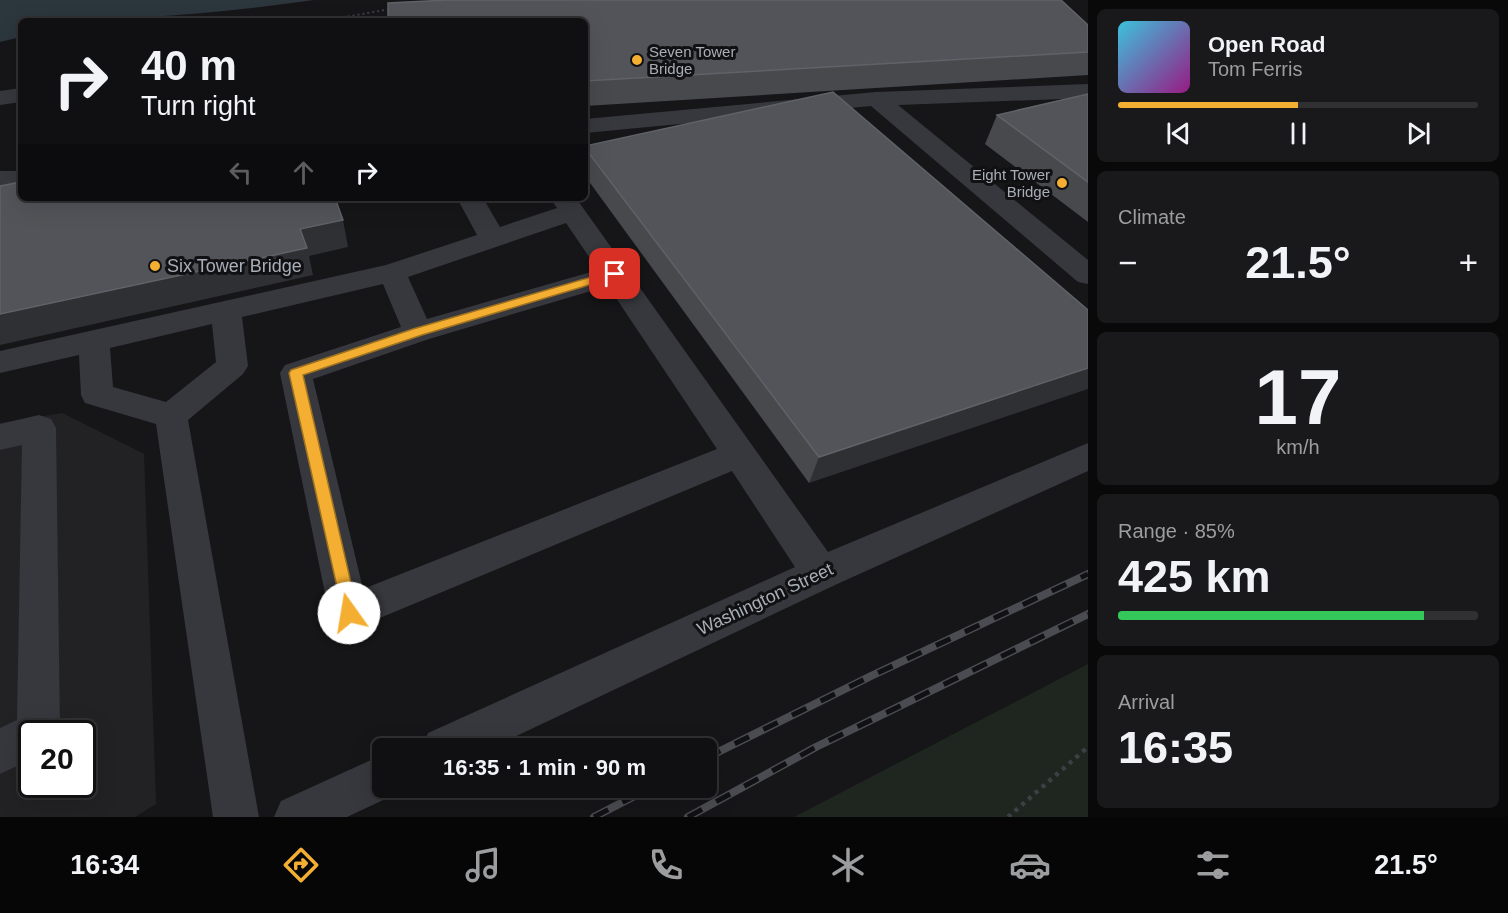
<!DOCTYPE html>
<html lang="en">
<head>
<meta charset="utf-8">
<style>
  body { margin:0; font-family:Arial,sans-serif; background:#19191b; color:#f1f3f6; height:100vh; display:flex; flex-direction:column; font-size:22px; white-space:nowrap }
  * { box-sizing:border-box; margin:0 }
  p { font-size:20px; color:#9c9d9f }
  .icon { flex:none; width:33px; height:33px; fill:none; stroke:currentColor; stroke-width:2; stroke-linecap:round; stroke-linejoin:round }
  .map { position:relative; flex:1; overflow:hidden }
  .drawer { display:flex; flex-direction:column; gap:9px; padding:9px; background:#09090a; width:420px }
  .drawer>* { flex:none }
  .top-card { position:absolute; left:18px; top:18px; width:570px; height:183px; border-radius:9px; box-shadow:0 6px 24px #0002,0 0 0 2px #303032; background:#101012; color:#f1f3f6; overflow:hidden }
  .speed { position:absolute; left:18px; top:720px; display:flex; gap:12px; font-size:30px; font-weight:700; text-align:center }
  .speed>* { display:grid; place-content:center; width:78px; height:78px; border-radius:50%; background:#101012; box-shadow:0 6px 24px #0002,0 0 0 2px #303032; line-height:1 }
  .speed .limit { border:3px solid #111; border-radius:9px; background:#fff; color:#111 }
  .pin { position:absolute; display:grid; place-items:center; width:51px; height:51px; color:#fff; margin:-26px; border-radius:12px; box-shadow:0 3px 9px #0006 }
  .me { position:absolute; width:66px; margin:-33px; rotate:347deg; stroke-linejoin:round; filter:drop-shadow(0 0 4px #0008) }
  .turn { display:flex; align-items:center; gap:21px; height:126px; padding:0 24px; font-size:27px }
  .turn .icon { width:78px; height:78px; stroke-width:2.5 }
  .turn b { display:block; font-size:42px; line-height:51px }
  .lanes { display:flex; align-items:center; height:57px; padding:0 24px; background:#0003; justify-content:center; gap:30px; direction:ltr }
  .lanes .off { opacity:.35 }
  .big { font-size:45px; font-weight:700; line-height:1.1 }
  .drawer .card { flex:1; display:flex; flex-direction:column; justify-content:center; gap:9px; min-width:0; padding:0 21px; border-radius:9px; background:#19191b }
  .drawer .dial { align-items:center; gap:0 }
  .dial b { font-size:78px; line-height:1 }
  .song { display:flex; align-items:center; gap:18px }
  .cover { width:72px; height:72px; border-radius:9px; background:linear-gradient(135deg,hsl(190 70% 55%),hsl(310 70% 35%)) }
  .played { height:6px; border-radius:3px; background:linear-gradient(90deg,#f4af32 50%,#303032 50%) }
  .keys { display:flex; justify-content:space-around; direction:ltr }
  .heat { display:flex; justify-content:space-between; align-items:center; font-size:33px; direction:ltr }
  .charge { height:9px; border-radius:4px; background:linear-gradient(90deg,#34c759 85%,#303032 0) }
  .trip { position:absolute; left:372px; top:738px; width:345px; height:60px; border-radius:9px; background:#101012; box-shadow:0 6px 24px #0002,0 0 0 2px #303032; font-weight:700; line-height:60px; text-align:center }
  .tab-bar { display:flex; height:96px; justify-content:space-around; align-items:center; background:#060607; color:#9c9d9f }
  .tab-bar .icon { width:42px; height:42px }
  .tab-bar .active { color:#f4af32 }
  .tab-bar b { font-size:27px; color:#f1f3f6 }
  main { display:flex; flex:1; min-height:0 }
  .map>svg:first-child { display:block }
  .built { fill:#222225; fill-rule:evenodd }
  .green { fill:#1e261f }
  .water { fill:#2c363d }
  .lines { fill:none; stroke-linecap:round; stroke-linejoin:round }
  .path-far1 { stroke:#3d3f44; stroke-width:2; stroke-dasharray:2 3; stroke-linecap:butt }
  .path { stroke:#3d3f44; stroke-width:4.5; stroke-dasharray:4 5; stroke-linecap:butt }
  .minor { fill:#37383d; fill-rule:evenodd }
  .rail-casing { stroke:#4a4c52; stroke-width:8 }
  .rail { stroke:#111113; stroke-width:5; stroke-dasharray:16; stroke-linecap:butt }
  .wall { fill:#47494d }
  .shaded-wall { fill:#2f3033 }
  .building { fill:#525459; stroke:#5f6268; stroke-width:1.5 }
  .route { fill:#f4af32; stroke:#9f7220; stroke-width:1.5 }
  .poi-dot { fill:#f4af32; stroke:#111113; stroke-width:2 }
  .labels { text-anchor:middle; dominant-baseline:central; stroke-width:6; stroke-linejoin:round; paint-order:stroke }
  .far-poi-label { font-size:15px; fill:#a8aeb8; stroke:#111113; text-anchor:start }
  .poi-label { font-size:18px; fill:#a8aeb8; stroke:#111113; text-anchor:start }
  .street-label { font-size:18px; fill:#a8aeb8; stroke:#111113 }
</style>
</head>
<body>
<main>
<div class="map">
<svg width="1088" height="817" viewBox="0 0 1088 817">
  <rect width="100%" height="100%" fill="#161618"/>
  <path class="built" d="M62,413L144,454L156,804L135,817H0V423ZM32,734H82V784H32Z"/>
  <polygon class="green" points="1088,664 1088,817 794,817"/>
  <path class="water" d="M0,0H314C217,14 119,21 21,21V37L0,42Z"/>
  <g class="lines">
    <polyline class="path-far1" points="323,21 390,9"/>
    <polyline class="path" points="1008,817 1088,747"/>
    <g class="minor">
      <polygon points="1088,84 1088,98 898,105 1088,260 1088,284 1078,282 871,106 585,133 585,119 876,92"/>
      <polygon points="21,88 21,102 0,105 0,91"/>
      <rect x="0" y="171" width="21" height="16"/>
      <path d="M457,198H483L500,227L557,208L550,198H576L828,552L1088,443V471L835,585L491,748H422L428,733L795,567L732,471L363,625L349,631L335,625L329,613L280,373L285,365L401,327L383,284L242,317L248,366L243,374L188,420L259,817H213L156,424L85,403L81,395L79,355L0,373V351L386,265L477,235ZM566,223L598,270L427,319L408,277ZM608,286L717,449L363,589L313,379L429,339ZM212,324L216,362L166,402L113,387L110,348Z"/>
      <polygon points="39,415 51,419 56,428 60,732 32,734 32,759 0,774 0,728 17,720 22,445 0,450 0,424"/>
      <polygon points="382,755 382,788 400,788 398,793 347,817 274,817 281,801"/>
    </g>
    <g class="rail-casing">
      <g id="rail">
        <polyline points="706,758 871,676 1088,574"/>
        <polyline points="594,817 650,788"/>
        <polyline points="688,817 816,747 1088,614"/>
      </g>
    </g>
    <use href="#rail" class="rail"/>
  </g>
  <g class="wall">
    <polygon points="585,21 1088,25 1088,75 585,106"/>
    <polygon points="1088,94 1088,222 985,144 997,115"/>
    <polygon points="585,146 1088,310 809,483 585,176"/>
  </g>
  <g class="shaded-wall">
    <polygon points="343,220 348,247 309,256 313,275 0,345 0,314 300,229"/>
    <polygon points="1088,368 1088,389 809,483 819,457"/>
  </g>
  <g class="building">
    <polygon points="447,0 1061,0 1088,25 1088,52 585,81 585,21 388,21 388,3"/>
    <polygon points="833,92 1088,310 1088,368 819,457 585,148 585,146"/>
    <polygon points="1088,94 1088,182 997,115"/>
    <polygon points="21,182 21,198 335,198 343,220 300,229 307,248 0,314 0,186"/>
  </g>
  <polygon class="route" points="615,270 621,274 619,276 422,335 303,375 358,613 355,618 349,620 344,618 289,373 291,370 413,329"/>
  <g class="poi-dot">
    <circle cx="637" cy="60" r="6"/>
    <circle cx="1062" cy="183" r="6"/>
    <circle cx="155" cy="266" r="6"/>
  </g>
  <g class="labels">
    <g class="far-poi-label">
      <text x="649" y="51">Seven Tower<tspan x="649" dy="17">Bridge</tspan></text>
      <text x="1050" y="174" text-anchor="end">Eight Tower<tspan x="1050" dy="17">Bridge</tspan></text>
    </g>
    <g class="poi-label">
      <text x="167" y="266">Six Tower Bridge</text>
    </g>
    <g class="street-label">
      <text transform="translate(765 599) rotate(-25)">Washington Street</text>
    </g>
  </g>
</svg>
<div class="speed"><div class="limit">20</div></div>
<div class="pin" style="left:615px;top:274px;background:#d93025"><svg class="icon" aria-label="arrive" viewBox="0 0 24 24"><path d="M6 21V4h12l-3 4 3 4H6"/></svg></div>
<svg class="me" style="left:349px;top:613px" viewBox="-20 -20 40 40"><circle r="19" fill="#fff"/><path d="M0-13L10 11 0 6-10 11z" fill="#f4af32"/></svg>
<div class="trip">16:35 · 1 min · 90 m</div>
<div class="top-card">
<div class="turn"><svg class="icon" aria-label="right" viewBox="0 0 24 24"><path d="M7 20v-9h11M14 6l5 5-5 5"/></svg><div><b>40 m</b>Turn right</div></div>
<div class="lanes"><svg class="icon off" aria-label="left" viewBox="0 0 24 24"><path d="M17 20v-9H6M10 6l-5 5 5 5"/></svg><svg class="icon off" aria-label="ahead" viewBox="0 0 24 24"><path d="M12 20V5M6 11l6-6 6 6"/></svg><svg class="icon" aria-label="right" viewBox="0 0 24 24"><path d="M7 20v-9h11M14 6l5 5-5 5"/></svg></div>
</div>
</div>
<section class="drawer">
<div class="card">
<div class="song"><i class="cover"></i><div><b>Open Road</b><p>Tom Ferris</p></div></div>
<div class="played"></div>
<div class="keys"><svg class="icon" aria-label="previous" viewBox="0 0 24 24"><path d="M18 5L8 12l10 7zM5 5v14"/></svg><svg class="icon" aria-label="pause" viewBox="0 0 24 24"><path d="M8 5v14M16 5v14"/></svg><svg class="icon" aria-label="next" viewBox="0 0 24 24"><path d="M6 5l10 7-10 7zM19 5v14"/></svg></div>
</div>
<div class="card"><p>Climate</p>
<div class="heat"><a>−</a><b class="big">21.5°</b><a>+</a></div>
</div>
<div class="card dial"><b>17</b><p>km/h</p></div>
<div class="card"><p>Range · 85%</p><b class="big">425 km</b><div class="charge"></div></div>
<div class="card"><p>Arrival</p><b class="big">16:35</b></div>
</section>
</main>
<nav class="tab-bar">
<b>16:34</b>
<svg class="icon active" aria-label="directions" viewBox="0 0 24 24"><path d="M12 3l9 9-9 9-9-9zM9 14v-3h6M13 9l2 2-2 2"/></svg>
<svg class="icon" aria-label="music" viewBox="0 0 24 24"><path d="M9 18V5l10-2v13"/><circle cx="6" cy="18" r="3"/><circle cx="16" cy="16" r="3"/></svg>
<svg class="icon" aria-label="phone" viewBox="0 0 24 24"><path d="M5 4h4l2 5-3 2q2 4 5 5l2-3 5 2v4C11 20 4 13 5 4z"/></svg>
<svg class="icon" aria-label="climate" viewBox="0 0 24 24"><path d="M12 3v18M4 7l16 10M4 17L20 7"/></svg>
<svg class="icon" aria-label="car" viewBox="0 0 24 24"><path d="M5 17H2v-5l4-1 3-4h7l3 4 3 1v5h-3M9 17h6M6 11h13"/><circle cx="7" cy="17" r="2"/><circle cx="17" cy="17" r="2"/></svg>
<svg class="icon" aria-label="filters" viewBox="0 0 24 24"><path d="M4 7h16M4 17h16"/><circle cx="9" cy="7" r="2"/><circle cx="15" cy="17" r="2"/></svg>
<b>21.5°</b>
</nav>
</body>
</html>
